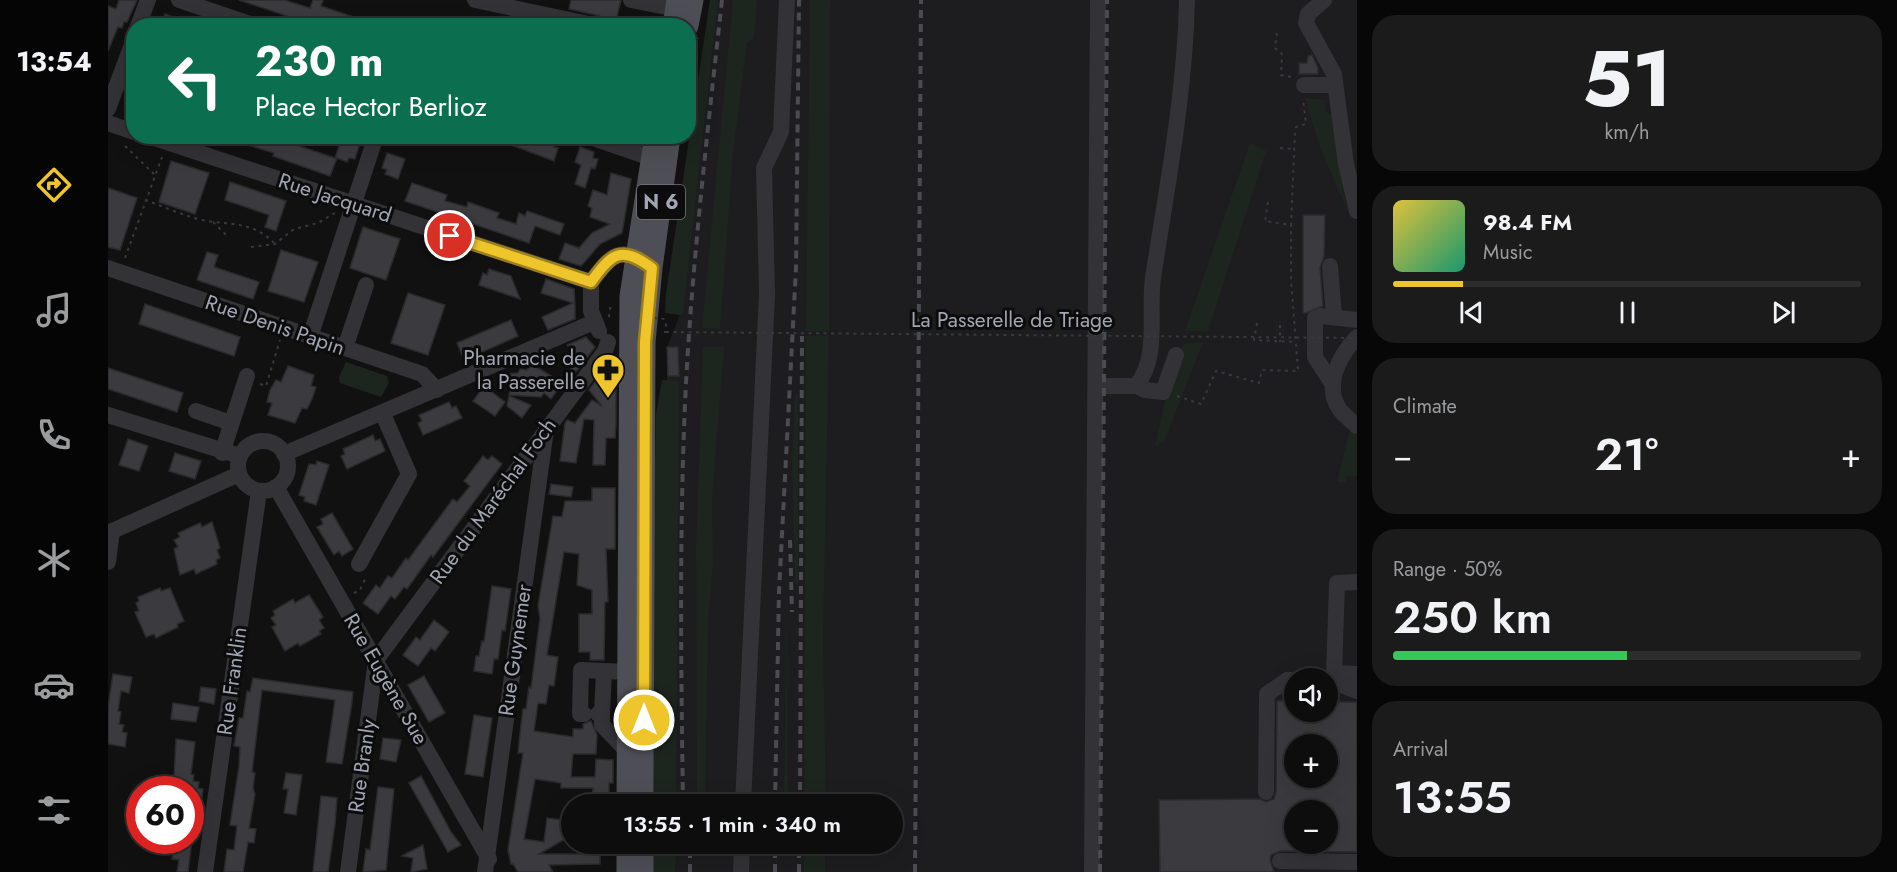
<!DOCTYPE html>
<html lang="en">
<head>
<meta charset="utf-8">
<style>
  body { margin:0; font-family:Jost,sans-serif; background:#1b1b1c; color:#f1f3f6; height:100vh; display:flex; flex-direction:column; font-size:22px; white-space:nowrap }
  * { box-sizing:border-box; margin:0 }
  p { font-size:20px; color:#9a9c9e }
  .icon { flex:none; width:33px; height:33px; fill:none; stroke:currentColor; stroke-width:2; stroke-linecap:round; stroke-linejoin:round }
  .map { position:relative; flex:1; overflow:hidden }
  .details { display:flex; flex-direction:column; gap:15px; padding:15px; background:#070708; width:540px }
  .details>* { flex:none }
  .top-card { position:absolute; left:18px; top:18px; width:570px; height:126px; border-radius:24px; box-shadow:0 6px 24px #0002,0 0 0 2px #2d2d2e; background:#0b6e4f; color:#fff; overflow:hidden }
  .buttons { position:absolute; left:1176px; top:668px; display:grid; gap:12px }
  .buttons a { display:grid; place-items:center; width:54px; height:54px; border-radius:50%; background:#0d0d0e; box-shadow:0 6px 24px #0002,0 0 0 2px #2d2d2e; font-size:30px }
  .speed { position:absolute; left:18px; top:776px; display:flex; gap:12px; font-size:30px; font-weight:700; text-align:center }
  .speed>* { display:grid; place-content:center; width:78px; height:78px; border-radius:50%; background:#0d0d0e; box-shadow:0 6px 24px #0002,0 0 0 2px #2d2d2e; line-height:1 }
  .speed .limit { border:9px solid #d22; background:#fff; color:#111 }
  .pin { position:absolute; display:grid; place-items:center; width:51px; height:51px; color:#fff; margin:-26px; border:3px solid #fff; border-radius:50%; box-shadow:0 2px 6px #0007 }
  .me { position:absolute; width:66px; margin:-33px; rotate:0deg; stroke-linejoin:round; filter:drop-shadow(0 0 4px #0008) }
  .turn { display:flex; align-items:center; gap:21px; height:126px; padding:0 30px; font-size:27px }
  .turn .icon { width:78px; height:78px; stroke-width:2.5 }
  .turn b { display:block; font-size:42px; line-height:51px }
  .big { font-size:45px; font-weight:600; line-height:1.1 }
  .details .card { flex:1; display:flex; flex-direction:column; justify-content:center; gap:9px; min-width:0; padding:0 21px; border-radius:24px; background:#1b1b1c }
  .details .dial { align-items:center; gap:0 }
  .dial b { font-size:78px; line-height:1 }
  .song { display:flex; align-items:center; gap:18px }
  .cover { width:72px; height:72px; border-radius:9px; background:linear-gradient(135deg,hsl(50 70% 55%),hsl(160 70% 35%)) }
  .played { height:6px; border-radius:3px; background:linear-gradient(90deg,#efc52c 15%,#2d2d2e 15%) }
  .keys { display:flex; justify-content:space-around; direction:ltr }
  .heat { display:flex; justify-content:space-between; align-items:center; font-size:33px; direction:ltr }
  .charge { height:9px; border-radius:4px; background:linear-gradient(90deg,#34c759 50%,#2d2d2e 0) }
  .trip { position:absolute; left:453px; top:794px; width:342px; height:60px; border-radius:30px; background:#0d0d0e; box-shadow:0 6px 24px #0002,0 0 0 2px #2d2d2e; font-weight:600; line-height:60px; text-align:center }
  main { display:flex; flex:1; min-height:0 }
  .dock { display:flex; flex-direction:column; width:108px; justify-content:space-around; align-items:center; background:#050506; color:#9a9c9e }
  .dock .icon { width:42px; height:42px }
  .dock .active { color:#efc52c }
  .dock b { font-size:27px; color:#f1f3f6 }
  .map>svg:first-child { display:block }
  .built { fill:#1d1d1f; fill-rule:evenodd }
  .green { fill:#1d251f }
  .building { fill:#3b3b3f; stroke:#2b2b2e; stroke-width:1.5; fill-rule:evenodd }
  .lines { fill:none; stroke-linecap:round; stroke-linejoin:round }
  .path { stroke:#38393e; stroke-width:2; stroke-dasharray:3 4.5; stroke-linecap:butt }
  .minor { stroke:#323237; stroke-width:16 }
  .major { stroke:#4e4f56; stroke-width:21 }
  .rail { stroke:#4b4c52; stroke-width:4; stroke-dasharray:8 6; stroke-linecap:butt }
  .path-bridge { stroke:#38393e; stroke-width:2; stroke-dasharray:3 4.5; stroke-linecap:butt }
  .route-casing { stroke:#9b801d; stroke-width:15 }
  .route { stroke:#efc52c; stroke-width:10 }
  .labels { text-anchor:middle; dominant-baseline:central; stroke-width:6; stroke-linejoin:round; paint-order:stroke }
  .shield { fill:#0c0c0d; stroke:#757781; stroke-width:1.5 }
  .shield-label { font-size:20px; font-weight:bold; fill:#a2a5b3 }
  .street-label { font-size:21px; fill:#a2a5b3; stroke:#0c0c0d }
  .poi-label { font-size:21px; fill:#a2a5b3; stroke:#0c0c0d; text-anchor:end }
</style>
</head>
<body>
<main>
<nav class="dock">
<b>13:54</b>
<svg class="icon active" aria-label="directions" viewBox="0 0 24 24"><path d="M12 3l9 9-9 9-9-9zM9 14v-3h6M13 9l2 2-2 2"/></svg>
<svg class="icon" aria-label="music" viewBox="0 0 24 24"><path d="M9 18V5l10-2v13"/><circle cx="6" cy="18" r="3"/><circle cx="16" cy="16" r="3"/></svg>
<svg class="icon" aria-label="phone" viewBox="0 0 24 24"><path d="M5 4h4l2 5-3 2q2 4 5 5l2-3 5 2v4C11 20 4 13 5 4z"/></svg>
<svg class="icon" aria-label="climate" viewBox="0 0 24 24"><path d="M12 3v18M4 7l16 10M4 17L20 7"/></svg>
<svg class="icon" aria-label="car" viewBox="0 0 24 24"><path d="M5 17H2v-5l4-1 3-4h7l3 4 3 1v5h-3M9 17h6M6 11h13"/><circle cx="7" cy="17" r="2"/><circle cx="17" cy="17" r="2"/></svg>
<svg class="icon" aria-label="filters" viewBox="0 0 24 24"><path d="M4 7h16M4 17h16"/><circle cx="9" cy="7" r="2"/><circle cx="15" cy="17" r="2"/></svg>
</nav>
<div class="map">
<svg width="1249" height="872" viewBox="0 0 1249 872">
  <rect width="100%" height="100%" fill="#111112"/>
  <path class="built" d="M608,0H1249V872H559V843H784V804H559V347L572,315ZM1186,678H1220V711H1186ZM1186,744H1220V777H1186ZM1186,810H1220V843H1186Z"/>
  <g class="green">
    <polygon points="602,0 610,0 575,313 572,315 557,313 558,293"/>
    <polygon points="625,0 649,0 646,38 639,43 625,153 612,329 594,328"/>
    <polygon points="702,0 722,0 721,331 698,331"/>
    <polygon points="1197,98 1216,100 1218,112 1224,114 1235,193 1246,225 1213,150"/>
    <polygon points="1142,143 1158,151 1100,331 1077,331"/>
    <polygon points="721,335 715,639 718,804 696,804 698,336"/>
    <polygon points="1095,342 1056,442 1047,446 1060,387 1075,344"/>
    <polygon points="595,347 616,347 604,500 605,564 600,621 597,804 589,804 588,550"/>
    <polygon points="238,362 279,376 281,383 273,397 232,383 231,377"/>
    <polygon points="554,380 571,381 568,804 546,804 546,518 548,414"/>
    <polygon points="690,394 690,584 687,583 684,456 687,396"/>
    <polygon points="1242,429 1249,435 1249,476 1238,476 1238,482 1229,482"/>
    <polygon points="679,587 680,804 676,804"/>
    <polygon points="546,843 568,843 567,872 545,872"/>
    <rect x="696" y="843" width="21" height="29"/>
  </g>
  <g class="building">
    <polygon points="11,0 29,0 19,22 16,22 14,28 10,27 0,51 0,6 8,9"/>
    <polygon points="131,0 176,0 202,8 205,0 215,0 213,6 272,26 196,26 197,22"/>
    <polygon points="463,0 513,0 507,25 500,23 492,16 461,9"/>
    <polygon points="57,14 85,24 85,26 54,26"/>
    <polygon points="1204,55 1210,68 1210,74 1191,74 1191,63 1199,63 1200,56"/>
    <polygon points="120,136 171,136 170,139 227,158 234,137 252,143 247,159 241,158 239,162 229,158 222,176 165,156 166,153 120,139"/>
    <polygon points="380,136 433,136 448,141 446,147 450,148 446,161"/>
    <polygon points="472,147 486,152 485,158 490,159 487,169 483,168 477,188 467,184 473,165 467,162"/>
    <polygon points="279,153 297,159 290,179 277,174 279,170 274,168"/>
    <polygon points="63,161 101,173 87,214 51,202"/>
    <polygon points="503,173 523,179 514,233 492,244 473,266 451,259 457,243 471,248 484,233 502,224 482,217 484,208 480,206 485,190 499,195"/>
    <polygon points="122,182 178,201 168,231 157,227 161,215 117,200"/>
    <polygon points="304,183 339,195 337,201 359,207 360,202 391,213 389,218 408,224 411,213 417,216 419,211 456,224 452,235 427,226 421,243 297,201"/>
    <polygon points="0,188 29,198 12,250 0,247"/>
    <polygon points="1195,215 1217,215 1216,257 1212,267 1215,306 1198,313 1195,313"/>
    <polygon points="255,227 292,239 278,280 242,268"/>
    <polygon points="173,250 210,262 196,302 160,291"/>
    <polygon points="99,252 110,255 106,267 151,282 145,299 89,280"/>
    <polygon points="381,269 403,276 412,299 371,285 375,273 379,275"/>
    <polygon points="438,279 466,289 467,306 467,319 440,330 434,317 465,303 433,293"/>
    <polygon points="300,293 337,305 320,355 283,343"/>
    <polygon points="37,304 132,337 126,356 31,324"/>
    <polygon points="403,320 410,336 356,360 349,343"/>
    <polygon points="478,337 487,347 467,373 456,360 465,352 459,345"/>
    <polygon points="559,347 570,347 571,376 560,376"/>
    <polygon points="502,361 508,361 508,423 507,438 498,438 497,465 485,465 486,420 476,419 468,463 452,461 457,423 459,420 467,423 484,400 494,406 481,390"/>
    <polygon points="423,364 447,378 450,389 443,399 436,393 433,397 401,395 404,383 398,374 410,373 412,369 419,370"/>
    <polygon points="180,366 206,375 203,386 208,387 204,399 199,409 194,408 187,423 160,415 164,403 159,402 162,390 168,380 173,382"/>
    <polygon points="0,368 75,393 69,412 0,389"/>
    <polygon points="376,386 397,402 387,416 365,401"/>
    <polygon points="401,396 423,405 414,418 399,406"/>
    <polygon points="341,402 344,408 348,406 354,418 315,435 310,423 314,421 311,415"/>
    <polygon points="265,435 267,441 272,439 277,451 239,469 233,456 237,454 235,449"/>
    <polygon points="20,439 40,446 31,471 11,465"/>
    <polygon points="67,453 93,461 87,479 61,471"/>
    <polygon points="375,456 380,460 384,456 394,464 325,557 323,555 299,589 296,587 287,599 283,596 270,614 255,603 268,585 272,588 280,576 284,578 298,558 300,560 345,499 349,502 362,486 356,481"/>
    <polygon points="209,461 221,465 208,505 196,501 197,497 191,495 201,464 208,465"/>
    <polygon points="443,484 465,487 463,497 441,494"/>
    <polygon points="484,488 507,488 507,549 498,549 500,602 497,602 496,660 482,660 482,652 471,652 471,614 484,614 484,590 469,585 471,554 456,552 439,655 450,657 446,686 441,685 438,704 430,703 426,731 465,737 465,729 475,729 475,724 483,721 489,735 488,754 465,754 463,777 487,777 488,759 505,760 505,783 501,783 501,804 484,804 485,788 453,788 453,783 427,779 416,839 436,842 439,818 454,820 454,833 464,835 431,854 492,854 492,864 441,865 445,872 410,872 405,864 403,864 400,850 415,753 410,753 413,725 415,709 418,709 421,687 423,688 432,618 430,606 445,516 454,517 457,501 484,501"/>
    <polygon points="224,513 245,549 234,556 231,551 226,555 209,527 215,524 213,519"/>
    <polygon points="104,522 112,548 109,550 112,558 108,560 109,564 88,574 86,569 72,575 66,549 70,547 66,540 72,537 70,533 92,523 94,527"/>
    <polygon points="384,586 403,589 397,631 394,630 390,659 386,659 384,674 366,671 368,656 371,656 374,641 376,642"/>
    <polygon points="52,588 53,591 62,588 76,621 69,624 70,627 48,638 46,634 38,637 27,612 31,611 28,603 31,601 30,597"/>
    <polygon points="201,595 215,617 211,620 216,628 211,631 213,634 192,646 190,643 177,651 164,627 168,625 163,618 167,615 165,611 185,599 187,603"/>
    <polygon points="326,620 341,632 327,651 323,648 310,666 295,655 308,637 312,640"/>
    <polygon points="5,674 24,677 21,693 13,691 10,711 13,712 11,724 16,725 14,732 19,733 17,747 0,744 0,707"/>
    <polygon points="316,676 337,713 321,722 300,685"/>
    <polygon points="145,678 245,692 244,702 234,764 218,762 227,700 154,690 144,772 147,773 145,788 147,794 141,828 148,829 146,843 140,842 135,872 116,872 119,849 126,850 129,826 122,825 131,766 132,747 126,746 131,718 135,718 139,691 142,692"/>
    <polygon points="93,687 108,689 106,704 91,701"/>
    <path d="M1169,701H1186V711H1220V702H1249V852L1172,851L1163,855L1162,860L1166,872H1052L1051,800L1151,799L1158,802L1166,799L1168,792ZM1186,744H1220V777H1186ZM1186,810H1220V843H1186Z"/>
    <polygon points="65,703 91,707 88,722 63,719"/>
    <polygon points="366,715 384,718 375,777 357,774"/>
    <polygon points="275,738 293,740 288,762 272,759"/>
    <polygon points="68,739 87,742 83,774 86,775 85,781 91,782 90,788 95,789 93,803 82,801 82,789 59,788 61,778 66,779"/>
    <polygon points="178,773 194,775 188,815 176,813 180,789 175,789"/>
    <polygon points="313,776 343,832 353,845 340,852 301,783"/>
    <polygon points="270,787 286,789 278,870 255,872 258,849 262,850"/>
    <polygon points="213,796 229,798 227,824 220,872 205,872"/>
    <polygon points="67,840 84,840 80,872 69,872 71,860 64,859"/>
    <polygon points="315,845 319,869 303,872 305,858 294,856"/>
  </g>
  <g class="lines">
    <g class="path">
      <polyline points="1169,33 1167,48 1174,54 1173,75 1183,77"/>
      <polyline points="580,98 590,38"/>
      <polyline points="17,146 47,175"/>
      <polyline points="1172,148 1185,149"/>
      <path d="M37,200C57,207 78,217 99,221C126,225 146,222 167,244"/>
      <polyline points="1160,202 1157,221 1183,225 1187,132 1188,127 1198,124 1195,99"/>
      <polyline points="105,222 120,237"/>
      <polyline points="143,247 167,244 186,229 210,223 227,213"/>
      <polyline points="17,258 54,157"/>
      <polyline points="501,317 502,308 506,309"/>
      <polyline points="1149,323 1146,340 1187,342"/>
      <polyline points="1172,325 1172,342"/>
      <polyline points="556,332 558,332 558,319"/>
      <polyline points="152,384 158,386 172,340"/>
      <polyline points="1069,396 1093,404 1108,371 1151,383 1154,370 1190,371 1183,278 1183,225"/>
      <polyline points="246,593 252,590 258,577"/>
    </g>
    <g class="minor">
      <polyline points="71,0 148,26"/>
      <polyline points="367,0 490,26"/>
      <polyline points="523,0 568,9"/>
      <polyline points="1216,0 1200,14 1198,23 1226,74 1238,164 1249,211"/>
      <polyline points="30,26 40,0"/>
      <polyline points="1196,85 1227,85"/>
      <polyline points="0,109 26,39"/>
      <polyline points="0,123 26,132"/>
      <polyline points="40,136 483,282"/>
      <polyline points="479,136 543,158"/>
      <polyline points="1222,266 1226,316"/>
      <polyline points="0,268 314,374 329,390"/>
      <path d="M491,331L483,311V282C500,259 511,243 538,264"/>
      <polyline points="202,337 268,136"/>
      <path d="M1249,337C1231,356 1215,386 1232,410C1237,416 1243,421 1249,426"/>
      <polyline points="237,348 258,285"/>
      <polyline points="1224,383 1207,357 1207,318 1213,316 1249,320"/>
      <path d="M988,386H1028C1052,357 1040,312 1045,278C1059,186 1077,94 1079,0"/>
      <polyline points="1028,386 1037,390 1055,392 1068,355"/>
      <polyline points="88,411 123,423"/>
      <polyline points="0,415 132,456"/>
      <circle cx="155" cy="466" r="25"/>
      <polyline points="114,453 139,376"/>
      <polyline points="176,454 486,322"/>
      <polyline points="168,487 381,859"/>
      <polyline points="0,533 131,474"/>
      <polyline points="0,562 4,531"/>
      <polyline points="251,564 301,474 275,414"/>
      <polyline points="1249,582 1229,583 1226,673 1249,674"/>
      <polyline points="1220,680 1249,691"/>
      <polyline points="476,714 472,714 473,670 521,672"/>
      <polyline points="490,714 494,714 494,725 518,750"/>
      <polyline points="494,714 496,671"/>
      <polyline points="1158,792 1159,694 1179,680 1186,680"/>
      <polyline points="635,804 659,294 656,168 673,132 679,0"/>
      <polyline points="1172,861 1249,862"/>
      <polyline points="97,872 151,491"/>
      <polyline points="240,872 268,660 497,351 500,342"/>
      <polyline points="377,872 438,430"/>
      <polyline points="633,872 634,843"/>
      <polyline points="984,872 990,0"/>
    </g>
    <g class="major">
      <polyline points="565,26 569,0"/>
      <polyline points="580,26 585,0"/>
      <polyline points="519,804 522,296 547,136"/>
      <polyline points="535,804 537,342 544,268 562,136"/>
      <polyline points="519,843 519,872"/>
      <polyline points="535,872 535,843"/>
    </g>
    <g class="rail">
      <polyline points="682,540 684,612"/>
      <path d="M575,804C573,664 571,523 578,383C585,255 600,127 614,0"/>
      <polyline points="667,804 671,591 688,268 691,0"/>
      <polyline points="692,804 694,336"/>
      <polyline points="582,872 582,843"/>
      <polyline points="667,872 667,843"/>
      <polyline points="691,872 691,843"/>
      <polyline points="807,872 813,0"/>
      <polyline points="992,872 999,0"/>
    </g>
    <g class="path-bridge">
      <polyline points="546,318 558,319"/>
      <polyline points="558,332 1249,338"/>
    </g>
  </g>
  <g class="lines">
    <g class="route-casing">
      <path id="route" d="M342,236L483,282C504,253 513,245 544,268L537,342L536,720"/>
    </g>
    <use href="#route" class="route"/>
  </g>
  <defs>
    <g id="pharmacy-pin" transform="scale(1.725)"><path d="M0 17L-7.5 6A9.5 9.5 0 1 1 7.5 6Z" fill="#efc52c" stroke="#0c0c0d"/><path d="M-2-6h4v4h4v4h-4v4h-4v-4h-4v-4h4Z" fill="#111"/></g>
  </defs>
  <g fill-rule="evenodd">
    <use href="#pharmacy-pin" x="500" y="370"/>
  </g>
  <g class="labels">
    <rect class="shield" x="529" y="185" width="48" height="34" rx="4.5"/>
    <g class="shield-label">
      <text x="553" y="202">N 6</text>
    </g>
    <g class="street-label">
      <text transform="translate(227 198) rotate(18)">Rue Jacquard</text>
      <text x="904" y="320">La Passerelle de Triage</text>
      <text transform="translate(167 325) rotate(19)">Rue Denis Papin</text>
      <text transform="translate(385 501) rotate(-54)">Rue du Maréchal Foch</text>
      <text transform="translate(407 650) rotate(-82)">Rue Guynemer</text>
      <text transform="translate(278 679) rotate(60)">Rue Eugène Sue</text>
      <text transform="translate(124 681) rotate(-82)">Rue Franklin</text>
      <text transform="translate(254 766) rotate(-82)">Rue Branly</text>
    </g>
    <g class="poi-label">
      <text x="477" y="358">Pharmacie de<tspan x="477" dy="24">la Passerelle</tspan></text>
    </g>
  </g>
</svg>
<div class="buttons">
<a><svg class="icon" aria-label="sound" viewBox="0 0 24 24"><path d="M4 9h4l5-4v14l-5-4H4zM17 9q2 3 0 6"/></svg></a>
<a>+</a>
<a>−</a>
</div>
<div class="speed"><div class="limit">60</div></div>
<div class="pin" style="left:342px;top:236px;background:#d93025"><svg class="icon" aria-label="arrive" viewBox="0 0 24 24"><path d="M6 21V4h12l-3 4 3 4H6"/></svg></div>
<svg class="me" style="left:536px;top:720px" viewBox="-20 -20 40 40"><circle r="17" fill="#efc52c" stroke="#fff" stroke-width="3"/><path d="M0-11L8 9 0 5-8 9z" fill="#fff"/></svg>
<div class="trip">13:55 · 1 min · 340 m</div>
<div class="top-card">
<div class="turn"><svg class="icon" aria-label="left" viewBox="0 0 24 24"><path d="M17 20v-9H6M10 6l-5 5 5 5"/></svg><div><b>230 m</b>Place Hector Berlioz</div></div>
</div>
</div>
<section class="details">
<div class="card dial"><b>51</b><p>km/h</p></div>
<div class="card">
<div class="song"><i class="cover"></i><div><b>98.4 FM</b><p>Music</p></div></div>
<div class="played"></div>
<div class="keys"><svg class="icon" aria-label="previous" viewBox="0 0 24 24"><path d="M18 5L8 12l10 7zM5 5v14"/></svg><svg class="icon" aria-label="pause" viewBox="0 0 24 24"><path d="M8 5v14M16 5v14"/></svg><svg class="icon" aria-label="next" viewBox="0 0 24 24"><path d="M6 5l10 7-10 7zM19 5v14"/></svg></div>
</div>
<div class="card"><p>Climate</p>
<div class="heat"><a>−</a><b class="big">21°</b><a>+</a></div>
</div>
<div class="card"><p>Range · 50%</p><b class="big">250 km</b><div class="charge"></div></div>
<div class="card"><p>Arrival</p><b class="big">13:55</b></div>
</section>
</main>
</body>
</html>
